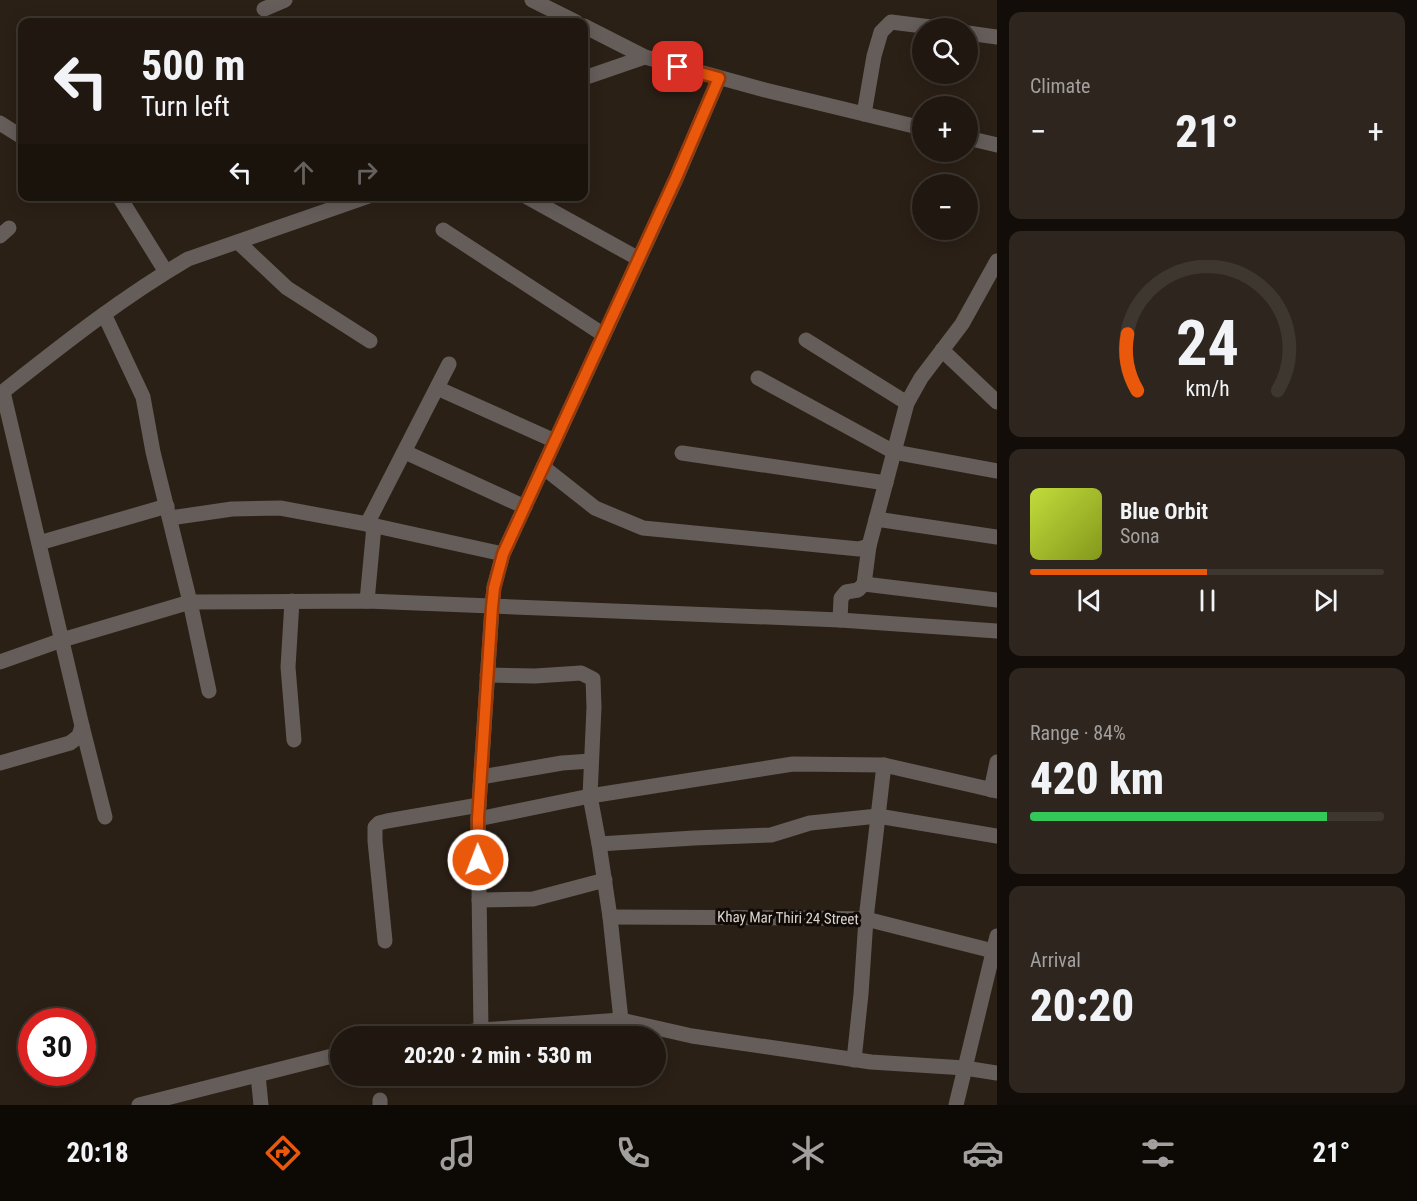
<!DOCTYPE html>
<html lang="en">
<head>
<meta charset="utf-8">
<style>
  body { margin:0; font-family:"Roboto Condensed",sans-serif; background:#2d251e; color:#f1f3f6; height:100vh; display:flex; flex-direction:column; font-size:22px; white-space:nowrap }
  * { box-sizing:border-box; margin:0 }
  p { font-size:20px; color:#a2a09f }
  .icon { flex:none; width:33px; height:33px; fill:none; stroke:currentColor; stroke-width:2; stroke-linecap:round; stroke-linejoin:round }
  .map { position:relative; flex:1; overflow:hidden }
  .drawer { display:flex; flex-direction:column; gap:12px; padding:12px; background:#120d09; width:420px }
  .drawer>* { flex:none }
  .guide { position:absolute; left:18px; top:18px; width:570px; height:183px; border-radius:12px; box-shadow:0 3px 15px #0003,0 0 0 2px #3d3730; background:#201810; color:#f1f3f6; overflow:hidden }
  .controls { position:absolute; left:912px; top:18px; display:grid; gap:12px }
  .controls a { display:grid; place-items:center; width:66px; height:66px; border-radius:50%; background:#201810; box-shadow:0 3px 15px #0003,0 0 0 2px #3d3730; font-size:30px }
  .speed { position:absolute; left:18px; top:1008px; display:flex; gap:12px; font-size:30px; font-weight:700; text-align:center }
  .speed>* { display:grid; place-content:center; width:78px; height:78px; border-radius:50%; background:#201810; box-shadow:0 3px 15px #0003,0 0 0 2px #3d3730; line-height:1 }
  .speed .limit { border:9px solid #d22; background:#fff; color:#111 }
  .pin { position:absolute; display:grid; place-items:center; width:51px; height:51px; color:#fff; margin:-26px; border-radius:12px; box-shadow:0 3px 9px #0006 }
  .me { position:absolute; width:66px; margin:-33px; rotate:359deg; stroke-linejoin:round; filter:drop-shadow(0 0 4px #0008) }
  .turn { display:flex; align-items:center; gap:21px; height:126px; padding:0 24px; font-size:27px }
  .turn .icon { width:78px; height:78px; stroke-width:2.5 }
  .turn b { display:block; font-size:42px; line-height:51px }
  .lanes { display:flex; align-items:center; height:57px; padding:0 24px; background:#0003; justify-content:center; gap:30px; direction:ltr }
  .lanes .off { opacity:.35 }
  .big { font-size:45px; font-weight:800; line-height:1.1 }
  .drawer .card { flex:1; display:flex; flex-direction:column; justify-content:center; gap:9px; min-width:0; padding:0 21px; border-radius:12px; background:#2d251e }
  .drawer .dial { align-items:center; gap:0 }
  .dial svg { height:156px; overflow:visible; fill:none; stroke:#3d3730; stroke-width:7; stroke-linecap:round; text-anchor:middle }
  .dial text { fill:#f1f3f6; stroke:none }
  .song { display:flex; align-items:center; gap:18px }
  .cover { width:72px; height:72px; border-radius:9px; background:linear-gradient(135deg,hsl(70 70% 55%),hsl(70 70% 35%)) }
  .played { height:6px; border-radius:3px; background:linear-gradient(90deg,#ea580c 50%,#3d3730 50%) }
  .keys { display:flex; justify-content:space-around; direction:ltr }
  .heat { display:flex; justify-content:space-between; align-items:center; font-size:33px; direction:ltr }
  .charge { height:9px; border-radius:4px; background:linear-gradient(90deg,#34c759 84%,#3d3730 0) }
  .trip { position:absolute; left:330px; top:1026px; width:336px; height:60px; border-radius:30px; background:#201810; box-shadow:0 3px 15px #0003,0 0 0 2px #3d3730; font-weight:800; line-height:60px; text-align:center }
  .tabs { display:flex; height:96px; justify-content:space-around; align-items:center; background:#0d0a06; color:#a2a09f }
  .tabs .icon { width:42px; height:42px }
  .tabs .selected { color:#ea580c }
  .tabs b { font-size:27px; color:#f1f3f6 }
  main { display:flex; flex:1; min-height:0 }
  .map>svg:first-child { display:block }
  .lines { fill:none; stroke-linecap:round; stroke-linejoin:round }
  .minor { stroke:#655d5a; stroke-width:15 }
  .route-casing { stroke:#983908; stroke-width:15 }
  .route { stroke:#ea580c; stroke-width:10 }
  .labels { text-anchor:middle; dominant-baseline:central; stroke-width:6; stroke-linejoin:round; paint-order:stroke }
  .street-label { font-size:15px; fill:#ddd5ce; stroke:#100b07 }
</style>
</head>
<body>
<main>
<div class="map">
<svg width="997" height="1105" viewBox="0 0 997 1105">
  <rect width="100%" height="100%" fill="#2b2016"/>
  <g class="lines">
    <g class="minor">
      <polyline points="532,0 576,22"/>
      <polyline points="264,9 285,0"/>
      <polyline points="584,26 645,57 765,90 922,128"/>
      <polyline points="968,33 997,37"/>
      <polyline points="584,78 645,57"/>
      <polyline points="864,114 874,56 881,32 891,22 939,28"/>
      <polyline points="0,123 22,137"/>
      <polyline points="968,138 997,145"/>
      <polyline points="118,196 120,198 166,272"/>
      <polyline points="527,197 639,259"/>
      <polyline points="443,230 604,335"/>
      <polyline points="0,236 9,228"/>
      <polyline points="238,242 287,288 370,341"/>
      <polyline points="104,314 143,397 153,452 190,602 209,691"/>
      <polyline points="806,340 907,403"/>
      <polyline points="942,350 997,402"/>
      <polyline points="758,378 894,452 997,471"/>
      <polyline points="437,388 555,441"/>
      <path d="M0,394C61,346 121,298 188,259L369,196"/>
      <polyline points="405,452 525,507"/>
      <polyline points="682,453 886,483"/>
      <polyline points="543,467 595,508 643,528 859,549 869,546"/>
      <polyline points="170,518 232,509 280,508 367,524 503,554"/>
      <polyline points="876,519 997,537"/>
      <polyline points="367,524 449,364"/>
      <polyline points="39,543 167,506"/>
      <polyline points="864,584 997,600"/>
      <polyline points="292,601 288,667 294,740"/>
      <polyline points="367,601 374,526"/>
      <polyline points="840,620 841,598 846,592 858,590 864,584 869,546 907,403 921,378 962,324 997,261"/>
      <polyline points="0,662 62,640 190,602 367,601 840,620 997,631"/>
      <polyline points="487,675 535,676 581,673 593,679 594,707 590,796 599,844 610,917 621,1020"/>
      <polyline points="82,726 105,817"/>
      <polyline points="0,763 70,743 79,736 82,726 3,392"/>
      <polyline points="481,777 562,763 591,761"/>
      <polyline points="991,790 997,762"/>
      <polyline points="478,819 590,796 793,764 884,765 997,791"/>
      <polyline points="599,844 694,838 771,835 810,823 878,816 997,836"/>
      <polyline points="479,900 533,899 605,880"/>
      <polyline points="610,917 807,918 866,919 997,952"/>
      <polyline points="385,941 375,841 375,827 379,823 387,821 479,805"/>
      <polyline points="481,1030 478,819 492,607 494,587 503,554 676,179 719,78"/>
      <polyline points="441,1036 481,1030 621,1020 692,1036 871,1062 965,1068 997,1073"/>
      <polyline points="854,1060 861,994 866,919 884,765"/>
      <polyline points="258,1075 261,1105"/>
      <polyline points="139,1105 340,1054"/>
      <polyline points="380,1105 380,1100"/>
      <polyline points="956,1105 997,936"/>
    </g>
  </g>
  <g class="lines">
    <g class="route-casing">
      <polyline id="route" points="478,860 478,819 492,607 494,588 503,554 676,178 719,78 678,67"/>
    </g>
    <use href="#route" class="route"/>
  </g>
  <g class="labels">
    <g class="street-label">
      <text transform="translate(788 918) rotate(1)">Khay Mar Thiri 24 Street</text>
    </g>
  </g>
</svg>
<div class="controls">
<a><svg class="icon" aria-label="search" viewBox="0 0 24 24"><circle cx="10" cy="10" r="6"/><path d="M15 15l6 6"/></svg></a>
<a>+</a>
<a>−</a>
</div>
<div class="speed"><div class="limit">30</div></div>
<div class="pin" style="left:678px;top:67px;background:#d93025"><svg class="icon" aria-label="arrive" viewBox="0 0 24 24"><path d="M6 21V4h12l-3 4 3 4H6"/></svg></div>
<svg class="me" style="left:478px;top:860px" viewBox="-20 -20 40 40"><circle r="17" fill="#ea580c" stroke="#fff" stroke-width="3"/><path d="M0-11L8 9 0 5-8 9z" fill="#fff"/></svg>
<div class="trip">20:20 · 2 min · 530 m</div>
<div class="guide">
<div class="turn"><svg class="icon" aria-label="left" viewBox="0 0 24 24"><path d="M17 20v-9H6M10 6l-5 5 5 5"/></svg><div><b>500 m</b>Turn left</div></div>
<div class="lanes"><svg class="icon" aria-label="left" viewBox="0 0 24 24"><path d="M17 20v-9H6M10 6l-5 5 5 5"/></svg><svg class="icon off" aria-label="ahead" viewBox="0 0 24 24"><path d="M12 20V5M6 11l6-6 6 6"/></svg><svg class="icon off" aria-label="right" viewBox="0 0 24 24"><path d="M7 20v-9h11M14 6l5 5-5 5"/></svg></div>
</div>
</div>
<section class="drawer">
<div class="card"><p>Climate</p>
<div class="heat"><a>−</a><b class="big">21°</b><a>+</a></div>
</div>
<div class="card dial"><svg viewBox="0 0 100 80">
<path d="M14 69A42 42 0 1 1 86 69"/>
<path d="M14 69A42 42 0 0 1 9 40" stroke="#ea580c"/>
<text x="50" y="56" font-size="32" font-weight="700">24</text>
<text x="50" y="72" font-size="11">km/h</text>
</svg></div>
<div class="card">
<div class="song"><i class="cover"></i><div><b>Blue Orbit</b><p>Sona</p></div></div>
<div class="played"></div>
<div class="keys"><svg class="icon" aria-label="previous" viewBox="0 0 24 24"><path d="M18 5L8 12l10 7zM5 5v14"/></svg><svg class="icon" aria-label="pause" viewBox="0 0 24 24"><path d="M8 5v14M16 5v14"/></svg><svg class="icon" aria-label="next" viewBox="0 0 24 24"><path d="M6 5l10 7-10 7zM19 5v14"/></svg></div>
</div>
<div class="card"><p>Range · 84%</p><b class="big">420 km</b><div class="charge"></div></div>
<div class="card"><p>Arrival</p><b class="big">20:20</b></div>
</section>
</main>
<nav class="tabs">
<b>20:18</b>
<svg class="icon selected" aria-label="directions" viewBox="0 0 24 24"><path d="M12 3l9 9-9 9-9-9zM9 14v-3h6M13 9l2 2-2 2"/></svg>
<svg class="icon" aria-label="music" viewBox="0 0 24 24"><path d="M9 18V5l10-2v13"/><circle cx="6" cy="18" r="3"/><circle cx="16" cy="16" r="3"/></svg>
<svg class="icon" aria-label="phone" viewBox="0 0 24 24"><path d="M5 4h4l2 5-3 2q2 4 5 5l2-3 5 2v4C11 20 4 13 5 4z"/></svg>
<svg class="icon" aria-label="climate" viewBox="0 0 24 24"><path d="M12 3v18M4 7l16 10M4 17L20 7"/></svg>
<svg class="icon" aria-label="car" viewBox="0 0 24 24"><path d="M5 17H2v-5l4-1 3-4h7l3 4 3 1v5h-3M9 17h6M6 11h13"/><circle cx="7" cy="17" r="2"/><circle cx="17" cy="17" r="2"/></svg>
<svg class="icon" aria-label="filters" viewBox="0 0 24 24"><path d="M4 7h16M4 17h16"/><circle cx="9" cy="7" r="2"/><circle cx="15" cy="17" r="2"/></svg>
<b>21°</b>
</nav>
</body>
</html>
